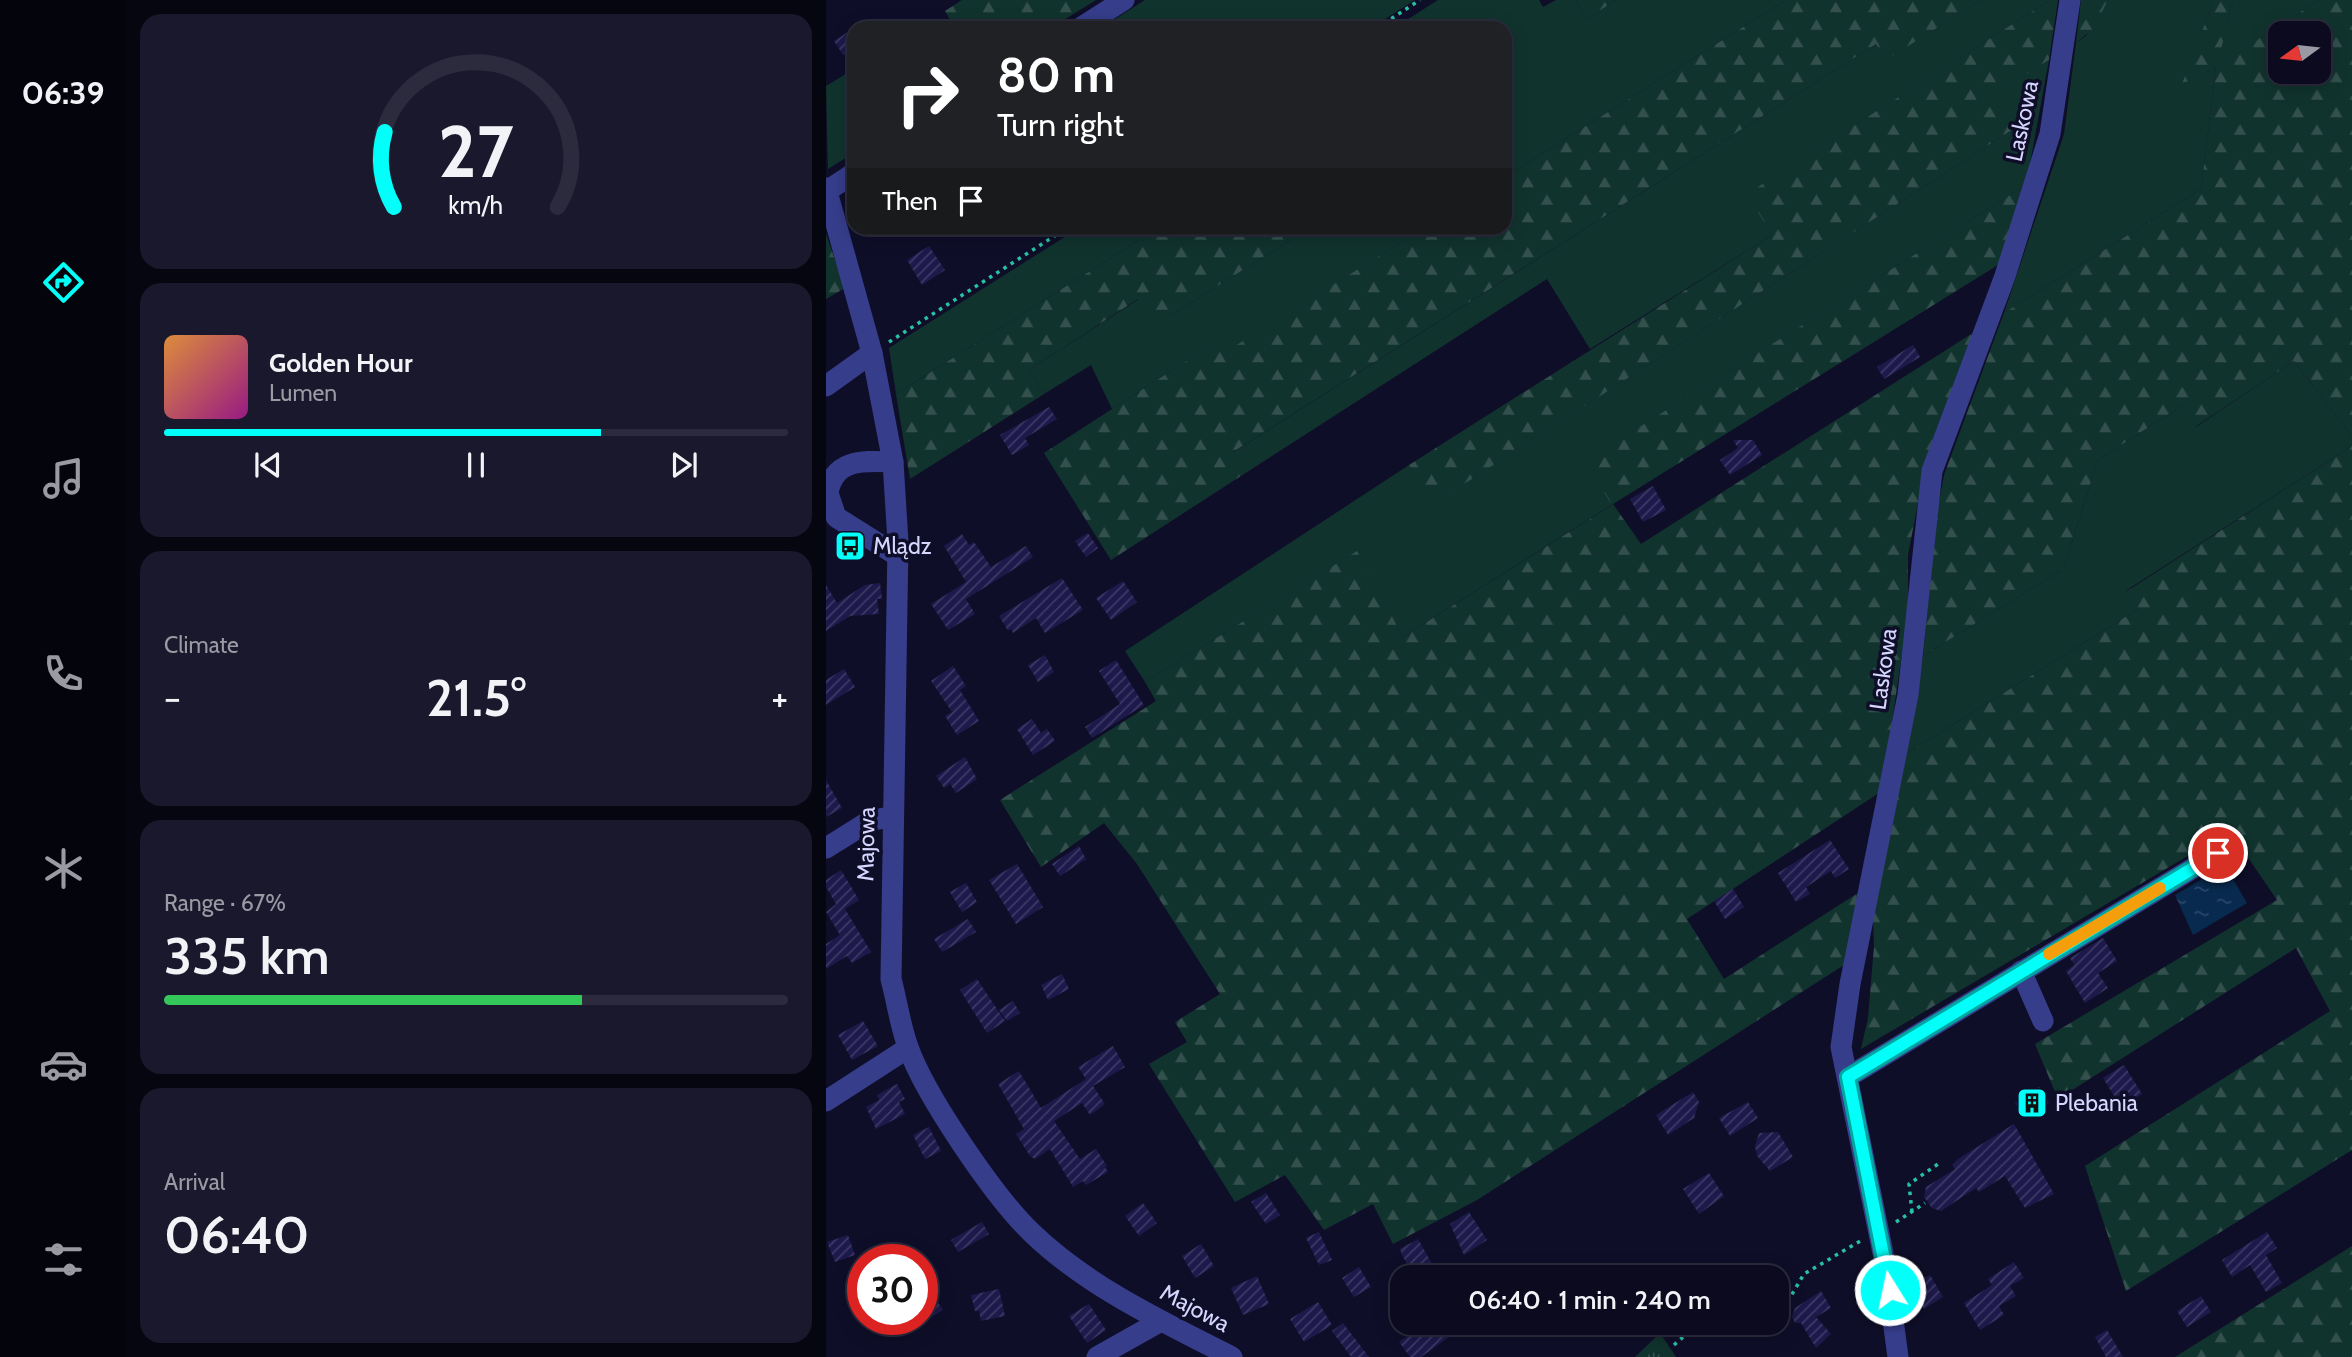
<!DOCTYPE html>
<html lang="en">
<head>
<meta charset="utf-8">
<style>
  body { margin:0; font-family:Cabin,sans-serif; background:#19182c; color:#f1f3f6; height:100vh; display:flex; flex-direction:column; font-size:26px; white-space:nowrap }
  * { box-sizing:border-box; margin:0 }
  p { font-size:23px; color:#9a9aa4 }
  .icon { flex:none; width:38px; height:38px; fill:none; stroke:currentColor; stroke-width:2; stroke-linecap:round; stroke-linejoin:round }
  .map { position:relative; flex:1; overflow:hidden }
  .side { display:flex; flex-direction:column; gap:14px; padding:14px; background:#060611; width:700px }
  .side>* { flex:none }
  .top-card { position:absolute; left:21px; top:21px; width:665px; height:214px; border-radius:21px; box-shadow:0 4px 18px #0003,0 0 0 2px #2b2b3d; background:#202124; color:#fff; overflow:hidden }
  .needle { width:46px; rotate:255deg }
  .tools { position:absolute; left:1442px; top:21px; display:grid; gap:14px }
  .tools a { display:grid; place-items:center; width:63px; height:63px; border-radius:14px; background:#0b0a1f; box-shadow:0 4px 18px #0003,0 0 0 2px #2b2b3d; font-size:35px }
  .speed { position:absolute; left:21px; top:1244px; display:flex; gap:14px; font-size:35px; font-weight:700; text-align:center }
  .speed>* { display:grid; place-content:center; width:91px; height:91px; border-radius:50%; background:#0b0a1f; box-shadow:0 4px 18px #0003,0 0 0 2px #2b2b3d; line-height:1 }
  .speed .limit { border:10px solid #d22; background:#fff; color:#111 }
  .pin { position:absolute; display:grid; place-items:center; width:60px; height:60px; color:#fff; margin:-30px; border:4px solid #fff; border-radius:50%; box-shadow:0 2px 7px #0007 }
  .me { position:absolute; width:77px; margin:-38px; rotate:350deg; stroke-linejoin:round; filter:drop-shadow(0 0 5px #0008) }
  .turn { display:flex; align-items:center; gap:24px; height:147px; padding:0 35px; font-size:32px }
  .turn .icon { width:91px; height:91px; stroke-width:2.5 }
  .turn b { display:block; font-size:49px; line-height:60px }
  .then { display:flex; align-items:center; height:66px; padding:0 35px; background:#0003; gap:14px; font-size:26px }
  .big { font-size:52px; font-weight:600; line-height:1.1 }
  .side .widget { flex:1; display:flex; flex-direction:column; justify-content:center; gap:10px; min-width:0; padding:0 24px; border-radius:21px; background:#19182c }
  .side .dial { align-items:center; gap:0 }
  .dial svg { height:182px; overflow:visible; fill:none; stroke:#2b2b3d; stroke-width:7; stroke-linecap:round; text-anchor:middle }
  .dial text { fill:#f1f3f6; stroke:none }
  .song { display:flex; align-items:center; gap:21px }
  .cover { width:84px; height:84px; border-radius:10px; background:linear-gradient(135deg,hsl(30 70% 55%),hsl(310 70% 35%)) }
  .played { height:7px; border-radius:4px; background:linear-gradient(90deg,#02fff9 70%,#2b2b3d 70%) }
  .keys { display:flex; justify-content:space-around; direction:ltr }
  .heat { display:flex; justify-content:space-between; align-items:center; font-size:38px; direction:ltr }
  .charge { height:10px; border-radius:5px; background:linear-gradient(90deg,#34c759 67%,#2b2b3d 0) }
  .trip { position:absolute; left:564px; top:1265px; width:399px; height:70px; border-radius:21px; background:#0b0a1f; box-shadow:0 4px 18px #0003,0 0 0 2px #2b2b3d; font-weight:600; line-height:70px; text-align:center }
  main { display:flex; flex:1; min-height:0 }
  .menu { display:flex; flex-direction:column; width:126px; justify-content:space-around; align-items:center; background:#04040c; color:#9a9aa4 }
  .menu .icon { width:49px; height:49px }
  .menu .active { color:#02fff9 }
  .menu b { font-size:32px; color:#f1f3f6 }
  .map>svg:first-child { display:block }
  .grass { fill:#11332e }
  .forest { fill:url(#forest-firs); fill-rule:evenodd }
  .park { fill:url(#park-tufts) }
  .water { fill:url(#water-ripples) }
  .building { fill:url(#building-hatch) }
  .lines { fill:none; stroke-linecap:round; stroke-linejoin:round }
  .path { stroke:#27c2a6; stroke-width:3.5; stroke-dasharray:3.5 5; stroke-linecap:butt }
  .minor { stroke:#363d8b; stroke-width:21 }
  .route-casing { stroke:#01a6a2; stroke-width:18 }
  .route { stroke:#02fff9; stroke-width:12 }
  .slow { stroke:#f59e0b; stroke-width:12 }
  .labels { text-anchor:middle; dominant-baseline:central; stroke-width:7; stroke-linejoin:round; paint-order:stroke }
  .street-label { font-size:23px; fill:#d6d6ff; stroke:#0f0e29 }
  .poi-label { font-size:23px; fill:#d6d6ff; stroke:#0f0e29; text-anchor:start }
</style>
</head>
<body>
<main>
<nav class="menu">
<b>06:39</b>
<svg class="icon active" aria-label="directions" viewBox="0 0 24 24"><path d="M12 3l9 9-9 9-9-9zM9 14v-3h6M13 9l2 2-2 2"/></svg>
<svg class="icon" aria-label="music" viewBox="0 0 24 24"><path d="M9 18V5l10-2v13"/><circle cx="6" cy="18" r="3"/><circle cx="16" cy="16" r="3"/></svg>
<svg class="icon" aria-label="phone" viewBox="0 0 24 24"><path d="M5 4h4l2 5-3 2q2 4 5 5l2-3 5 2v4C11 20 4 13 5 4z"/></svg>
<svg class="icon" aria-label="climate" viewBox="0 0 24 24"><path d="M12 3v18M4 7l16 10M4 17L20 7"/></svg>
<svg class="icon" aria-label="car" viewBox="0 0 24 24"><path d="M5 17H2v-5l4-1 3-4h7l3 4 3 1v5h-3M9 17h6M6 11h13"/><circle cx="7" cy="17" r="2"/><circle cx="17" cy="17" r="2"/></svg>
<svg class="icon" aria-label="filters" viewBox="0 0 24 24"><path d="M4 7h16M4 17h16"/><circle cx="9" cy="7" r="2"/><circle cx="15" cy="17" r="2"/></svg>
</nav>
<section class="side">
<div class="widget dial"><svg viewBox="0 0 100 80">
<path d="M14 69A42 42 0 1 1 86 69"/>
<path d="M14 69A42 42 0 0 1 10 36" stroke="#02fff9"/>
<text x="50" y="56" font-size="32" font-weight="700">27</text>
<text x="50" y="72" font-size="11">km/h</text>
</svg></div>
<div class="widget">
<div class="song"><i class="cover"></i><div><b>Golden Hour</b><p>Lumen</p></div></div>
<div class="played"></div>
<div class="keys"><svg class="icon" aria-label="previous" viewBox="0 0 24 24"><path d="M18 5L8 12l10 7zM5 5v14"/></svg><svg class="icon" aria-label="pause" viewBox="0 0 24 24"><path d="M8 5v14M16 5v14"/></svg><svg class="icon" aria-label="next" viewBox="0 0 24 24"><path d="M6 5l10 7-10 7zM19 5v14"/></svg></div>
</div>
<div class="widget"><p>Climate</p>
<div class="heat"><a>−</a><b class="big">21.5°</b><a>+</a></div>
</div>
<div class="widget"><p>Range · 67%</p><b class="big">335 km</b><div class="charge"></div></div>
<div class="widget"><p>Arrival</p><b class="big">06:40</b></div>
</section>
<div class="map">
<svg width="1526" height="1357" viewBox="0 0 1526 1357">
  <defs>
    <pattern id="forest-firs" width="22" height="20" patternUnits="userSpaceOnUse" patternTransform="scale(1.75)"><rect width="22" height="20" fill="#11332e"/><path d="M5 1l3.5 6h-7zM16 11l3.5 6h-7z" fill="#33504d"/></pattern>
    <pattern id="park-tufts" width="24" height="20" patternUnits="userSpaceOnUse" patternTransform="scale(1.75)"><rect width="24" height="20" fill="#11332e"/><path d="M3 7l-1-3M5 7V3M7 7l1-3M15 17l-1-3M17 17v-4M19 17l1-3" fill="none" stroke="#33504d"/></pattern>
    <pattern id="water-ripples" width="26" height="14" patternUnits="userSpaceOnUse" patternTransform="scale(1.75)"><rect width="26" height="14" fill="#082a4e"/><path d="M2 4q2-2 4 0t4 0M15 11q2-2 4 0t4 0" fill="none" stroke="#2b4869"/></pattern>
    <pattern id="building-hatch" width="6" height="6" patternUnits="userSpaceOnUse" patternTransform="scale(1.75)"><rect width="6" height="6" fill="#1d194b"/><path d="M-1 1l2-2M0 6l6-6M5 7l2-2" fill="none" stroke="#3d3a66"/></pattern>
  </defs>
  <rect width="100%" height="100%" fill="#0f0e29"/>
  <g class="grass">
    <polygon points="319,0 589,0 545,28 275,28"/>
    <polygon points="612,0 713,0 717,7 730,0 749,0 761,19 790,0 960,0 679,177 679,28 568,28"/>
    <polygon points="1155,0 1224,0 922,194 946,235 764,349 721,279 418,474 406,453 1050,44 1060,59"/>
    <polygon points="1282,0 1388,0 1357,83 1390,67 1407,0 1493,0 1390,67 1375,189 1178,313 1238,134 1250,43 1260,36"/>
    <polygon points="1223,60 1200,185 760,461 787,504 577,637 530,552 319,682 299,651 583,465 608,503 1192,126 1171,92"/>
    <polygon points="28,69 28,153 2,169 0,86"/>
    <polygon points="253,228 332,228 70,394 63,348"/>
    <polygon points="484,228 598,228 401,352 392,341 286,409 265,365 218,394 203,370 313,299 345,315"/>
    <polygon points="1468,361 1526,436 1526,446 1301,590 1312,609 1080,754 1097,656 1237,569 1272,460 1357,405 1370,427"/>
  </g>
  <g class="forest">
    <polygon points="136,0 270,0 225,28 129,28 119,11"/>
    <polygon points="749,0 790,0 761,19"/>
    <polygon points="960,0 1155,0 1060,60 1050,44 407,452 418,474 285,560 218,453 393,340 401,351 598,228 679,228 679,177"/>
    <polygon points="1224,0 1232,0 1223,60 1172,92 1192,126 607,504 583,465 946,235 921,194"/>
    <polygon points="1255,0 1282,0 1267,29 1250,43"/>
    <path d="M1388,0H1407L1391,66L1493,0H1526V436L1468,361L1369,427L1357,405L1272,460L1237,569L1097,656L1111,513L1118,475L1178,313L1375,189L1390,67L1356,84ZM1454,33H1493V72H1454Z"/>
    <polygon points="1200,185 1172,265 787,504 815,544 1150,331 1096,482 1082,555 1082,612 1056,791 861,919 898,979 1035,891 1018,965 651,1200 567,1244 547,1204 498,1230 459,1175 409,1202 323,1064 361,1042 349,1022 394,994 311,864 278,823 215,867 174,800 330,701 319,682 531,551 577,637 786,505 759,461"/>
    <polygon points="332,228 484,228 345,315 321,312 312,299 203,370 218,394 84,479 70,394"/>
    <polygon points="0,234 19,288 0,299"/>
    <polygon points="1526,446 1526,1150 1300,1291 1259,1166 1504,1011 1470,948 1232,1099 1209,1044 1451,900 1404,831 1035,1049 1042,1018 1048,946 1047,917 1080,754 1312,609 1301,591"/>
    <polygon points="1526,1246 1526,1357 1349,1357"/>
  </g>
  <polygon class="park" points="834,1333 850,1357 809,1357"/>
  <polygon class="water" points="1399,866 1421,903 1367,935 1349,895"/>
  <g class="building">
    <polygon points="28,28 28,48 17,55 8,41"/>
    <polygon points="103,246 119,270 96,285 81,260"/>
    <polygon points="1087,345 1094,357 1058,379 1051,367"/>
    <polygon points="223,407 231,419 199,438 203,445 186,455 174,435"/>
    <polygon points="907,440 927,440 936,455 904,475 894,460 912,448"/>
    <polygon points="827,486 840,510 817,522 804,499"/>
    <polygon points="262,533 272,548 260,557 249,541"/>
    <polygon points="136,534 143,545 148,542 165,567 200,546 207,557 140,599 149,614 122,630 105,604 140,582 118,546"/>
    <polygon points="236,578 257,610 219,633 210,618 187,633 185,629 182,631 173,616"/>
    <polygon points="297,581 311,602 285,620 270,598"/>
    <polygon points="54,583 56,599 51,599 53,614 24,616 0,631 0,585 11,603 39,585"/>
    <polygon points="219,655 228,672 212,682 202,665"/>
    <polygon points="290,660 318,705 266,738 259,727 294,704 273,671"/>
    <polygon points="127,666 140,686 134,690 153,721 131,735 119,716 126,712 105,681"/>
    <polygon points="18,669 29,687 0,705 0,680"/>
    <polygon points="206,719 215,733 221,729 229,741 207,755 191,729"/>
    <polygon points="139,757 151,779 130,793 124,784 118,788 110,776"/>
    <polygon points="0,780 16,808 0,817"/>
    <polygon points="1004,840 1023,869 1009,878 1005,871 980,887 984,894 970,902 952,873"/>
    <polygon points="253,846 260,859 234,876 226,864"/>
    <polygon points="191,864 217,907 190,924 163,880"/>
    <polygon points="15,870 33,900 19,909 45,952 26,963 21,956 0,969 0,944 14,935 0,912 10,904 0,887 0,880"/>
    <polygon points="140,883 151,902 136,912 124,892"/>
    <polygon points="907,889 918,907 899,919 888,901"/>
    <polygon points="142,919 150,932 116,952 108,939"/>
    <polygon points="1277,938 1291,961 1272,973 1282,988 1259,1003 1240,971 1248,965 1244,958"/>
    <polygon points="236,974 243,989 222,1000 215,985"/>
    <polygon points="151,979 179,1021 161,1033 134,990"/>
    <polygon points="187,1001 194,1013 181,1021 173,1010"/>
    <polygon points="37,1021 52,1046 26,1060 12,1035"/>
    <polygon points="287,1046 299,1067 267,1086 279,1104 264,1115 256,1103 228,1121 254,1159 270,1149 281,1166 279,1167 282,1172 260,1185 257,1181 247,1187 224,1149 209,1159 204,1156 190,1134 198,1129 172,1084 193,1071 215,1108 260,1079 252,1067"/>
    <polygon points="1298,1065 1316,1094 1295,1107 1277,1078"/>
    <polygon points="71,1084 79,1099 73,1102 79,1114 50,1129 40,1107 53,1100 51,1095"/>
    <polygon points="1213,1087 1223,1103 1199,1118 1189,1103"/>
    <polygon points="867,1092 873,1102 868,1118 842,1135 830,1115"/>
    <polygon points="922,1102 932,1118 904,1136 893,1118"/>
    <polygon points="1188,1124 1228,1194 1199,1208 1179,1176 1153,1192 1150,1188 1115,1211 1106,1208 1098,1197 1100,1187 1129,1169 1126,1165 1132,1159"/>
    <polygon points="103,1127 115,1151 99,1159 87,1135"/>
    <polygon points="952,1132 967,1157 944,1171 931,1156 929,1146 933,1133"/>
    <polygon points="883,1173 898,1196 873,1214 857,1189"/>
    <polygon points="440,1193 454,1215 440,1224 425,1202"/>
    <polygon points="317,1203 331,1223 313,1236 299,1216"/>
    <polygon points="643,1212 661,1240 638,1255 624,1224"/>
    <polygon points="156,1222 163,1234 132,1252 125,1240"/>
    <polygon points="493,1232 506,1260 493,1265 480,1238"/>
    <polygon points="1441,1232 1451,1248 1440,1255 1456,1283 1440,1292 1424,1265 1406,1277 1396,1260"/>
    <polygon points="22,1235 29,1255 9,1262 1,1242"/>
    <polygon points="592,1239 614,1278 589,1278 576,1255 574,1249"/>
    <polygon points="375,1244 388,1266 369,1278 356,1256"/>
    <polygon points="1188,1262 1198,1278 1184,1286 1190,1296 1173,1306 1178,1315 1154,1330 1138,1303 1166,1285 1162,1279"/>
    <polygon points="533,1267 545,1287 528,1297 516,1278"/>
    <polygon points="1104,1275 1117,1297 1098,1309 1084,1286"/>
    <polygon points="431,1276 443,1304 417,1315 405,1288"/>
    <polygon points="173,1289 179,1316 155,1321 153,1311 149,1311 145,1295"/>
    <polygon points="995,1291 1005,1308 990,1317 1005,1334 990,1348 975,1323 969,1323 966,1317 969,1308"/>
    <polygon points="1375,1296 1385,1312 1361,1327 1351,1311"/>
    <polygon points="110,1299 117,1310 96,1323 96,1307"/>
    <polygon points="492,1302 506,1325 478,1342 464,1319"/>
    <polygon points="263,1304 280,1330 261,1343 243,1316"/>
    <polygon points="517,1323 543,1357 525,1357 506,1331"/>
    <polygon points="622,1323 629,1323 633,1330 595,1357 584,1357 573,1342 596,1326 603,1335"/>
    <polygon points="1281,1330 1297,1357 1280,1357 1269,1337"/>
  </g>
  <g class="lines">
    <g class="path">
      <polyline points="551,28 594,0"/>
      <polyline points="63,342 241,228"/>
      <polyline points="1086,1212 1083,1184 1115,1162"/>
      <polyline points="1070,1222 1099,1203"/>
      <polyline points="950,1312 956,1311 978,1274 1036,1240"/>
      <polyline points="848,1345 873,1323"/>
    </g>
    <g class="minor">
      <polyline points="254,28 298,0"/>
      <path d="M0,188L46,353L67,462L72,542L65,979C71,1001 74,1025 82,1047C99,1095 169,1198 206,1233C262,1287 337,1322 406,1357"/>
      <polyline points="1,191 28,173"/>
      <polyline points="0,386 46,353"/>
      <path d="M67,462C38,461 8,458 2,493L10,517L72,556"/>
      <polyline points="0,848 45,820 67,817"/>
      <polyline points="1195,971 1217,1021"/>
      <polyline points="1022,1077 1392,853"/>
      <polyline points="0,1101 82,1048"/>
      <polyline points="271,1357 335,1321"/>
      <polyline points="1072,1357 1060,1268 1015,1047 1024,984 1082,695 1106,471 1179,276 1224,134 1244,0"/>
    </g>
  </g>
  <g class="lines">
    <g class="route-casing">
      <polyline id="route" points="1064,1290 1022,1077 1392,853"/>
    </g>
    <use href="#route" class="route"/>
    <polyline class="slow" points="1223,954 1334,888"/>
  </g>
  <defs>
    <g id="bus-square" transform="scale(1.575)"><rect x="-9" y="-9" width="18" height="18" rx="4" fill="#02fff9" stroke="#0f0e29"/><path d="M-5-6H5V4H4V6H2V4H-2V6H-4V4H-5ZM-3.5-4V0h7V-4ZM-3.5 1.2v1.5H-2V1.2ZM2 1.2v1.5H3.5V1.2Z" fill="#111"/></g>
    <g id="building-square" transform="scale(1.575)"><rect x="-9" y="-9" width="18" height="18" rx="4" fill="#02fff9" stroke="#0f0e29"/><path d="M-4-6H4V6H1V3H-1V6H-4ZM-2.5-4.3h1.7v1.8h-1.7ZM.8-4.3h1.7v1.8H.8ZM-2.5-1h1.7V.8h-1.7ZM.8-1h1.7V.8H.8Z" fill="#111"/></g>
  </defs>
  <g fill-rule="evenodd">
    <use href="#bus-square" x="24" y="546"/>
    <use href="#building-square" x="1206" y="1103"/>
  </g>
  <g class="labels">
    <g class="street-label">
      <text transform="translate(1196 121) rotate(-78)">Laskowa</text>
      <text transform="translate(1057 669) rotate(-82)">Laskowa</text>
      <text transform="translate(40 844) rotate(-89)">Majowa</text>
      <text transform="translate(369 1308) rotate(28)">Majowa</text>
    </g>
    <g class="poi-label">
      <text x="47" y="546">Mlądz</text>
      <text x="1229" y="1103">Plebania</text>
    </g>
  </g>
</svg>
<div class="tools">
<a><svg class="needle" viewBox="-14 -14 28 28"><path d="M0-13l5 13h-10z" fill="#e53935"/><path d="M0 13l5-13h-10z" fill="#9a9aa4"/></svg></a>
</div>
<div class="speed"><div class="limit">30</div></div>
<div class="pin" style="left:1392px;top:853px;background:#d93025"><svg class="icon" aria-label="arrive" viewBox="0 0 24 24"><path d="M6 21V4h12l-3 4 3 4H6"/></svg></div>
<svg class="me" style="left:1064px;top:1290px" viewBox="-20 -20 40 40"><circle r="17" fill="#02fff9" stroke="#fff" stroke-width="3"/><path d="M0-11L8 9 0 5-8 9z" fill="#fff"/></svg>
<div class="trip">06:40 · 1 min · 240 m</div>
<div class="top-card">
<div class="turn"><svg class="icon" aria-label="right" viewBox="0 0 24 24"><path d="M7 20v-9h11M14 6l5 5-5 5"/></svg><div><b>80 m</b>Turn right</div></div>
<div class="then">Then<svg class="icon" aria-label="arrive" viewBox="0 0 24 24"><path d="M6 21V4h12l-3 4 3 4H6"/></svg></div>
</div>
</div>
</main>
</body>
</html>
